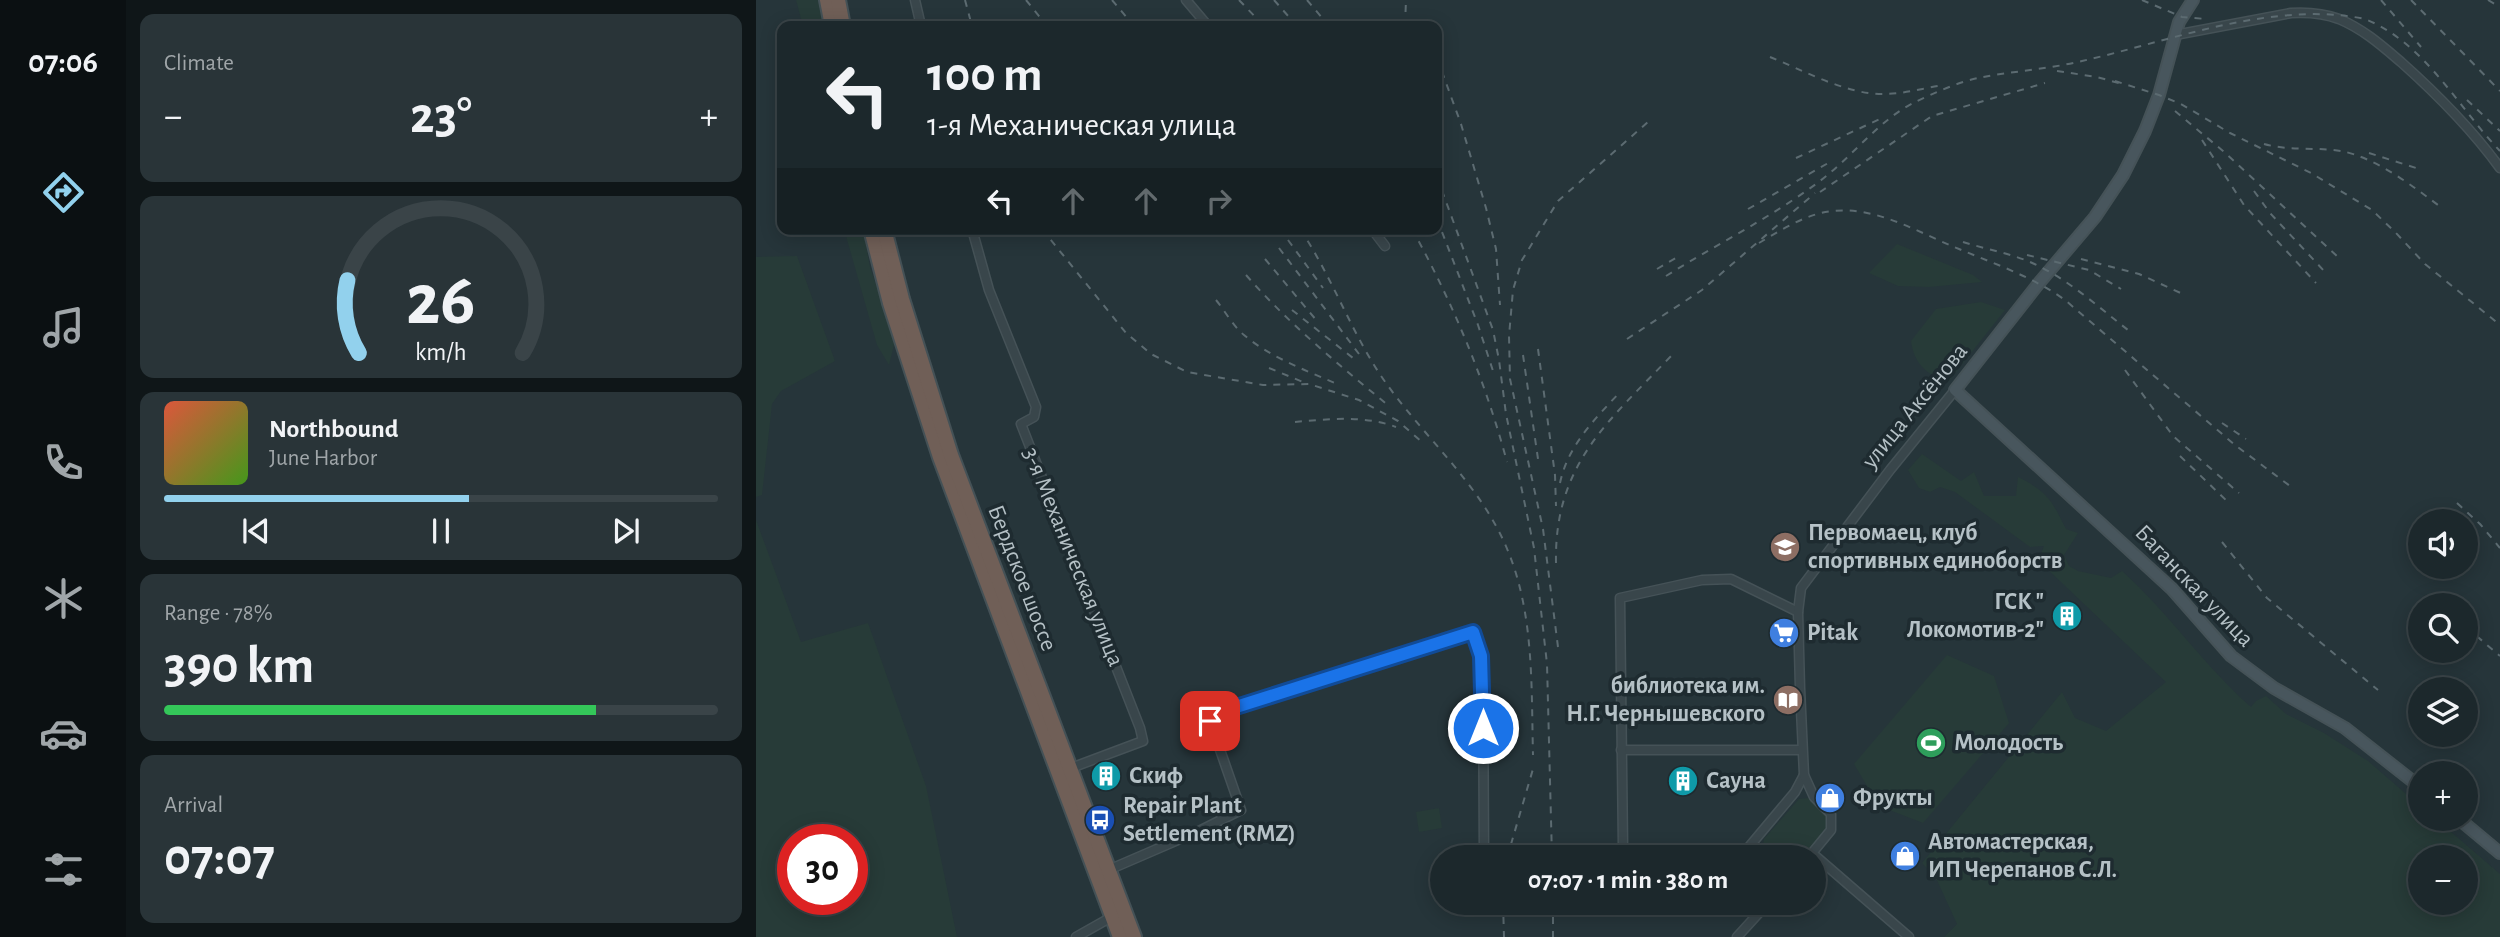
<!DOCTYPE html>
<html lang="en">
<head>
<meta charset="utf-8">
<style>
  body { margin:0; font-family:"Alegreya Sans",sans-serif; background:#293438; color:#f1f3f6; height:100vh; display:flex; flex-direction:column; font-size:26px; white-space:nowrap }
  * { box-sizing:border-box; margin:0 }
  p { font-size:23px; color:#a0a6a9 }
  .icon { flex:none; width:38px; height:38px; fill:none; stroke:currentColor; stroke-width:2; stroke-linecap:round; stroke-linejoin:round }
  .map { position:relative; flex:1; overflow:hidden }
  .drawer { display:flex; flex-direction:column; gap:14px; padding:14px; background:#0f1618; width:630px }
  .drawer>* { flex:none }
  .guide { position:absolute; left:21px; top:21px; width:665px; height:214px; border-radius:14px; box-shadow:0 4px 18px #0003,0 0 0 2px #3a4448; background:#1c282c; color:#f1f3f6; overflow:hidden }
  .tools { position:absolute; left:1652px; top:509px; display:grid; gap:14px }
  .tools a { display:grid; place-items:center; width:70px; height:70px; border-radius:50%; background:#1c282c; box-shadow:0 4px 18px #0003,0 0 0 2px #3a4448; font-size:35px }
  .speed { position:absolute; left:21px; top:824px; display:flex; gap:14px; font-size:35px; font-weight:700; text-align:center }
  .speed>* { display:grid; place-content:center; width:91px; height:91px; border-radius:50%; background:#1c282c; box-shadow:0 4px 18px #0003,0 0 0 2px #3a4448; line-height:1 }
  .speed .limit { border:10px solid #d22; background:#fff; color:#111 }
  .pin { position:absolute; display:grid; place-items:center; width:60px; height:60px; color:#fff; margin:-30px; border-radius:14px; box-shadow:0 4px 10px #0006 }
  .me { position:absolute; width:77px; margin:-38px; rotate:0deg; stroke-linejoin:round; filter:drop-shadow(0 0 5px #0008) }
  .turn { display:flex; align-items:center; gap:24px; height:147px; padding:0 35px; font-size:32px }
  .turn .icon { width:91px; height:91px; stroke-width:2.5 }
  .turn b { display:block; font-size:49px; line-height:60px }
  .lanes { display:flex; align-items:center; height:66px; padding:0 35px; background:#0003; justify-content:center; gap:35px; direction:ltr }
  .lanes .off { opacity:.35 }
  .big { font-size:52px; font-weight:700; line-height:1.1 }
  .drawer .card { flex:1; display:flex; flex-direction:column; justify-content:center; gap:10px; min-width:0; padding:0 24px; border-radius:14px; background:#293438 }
  .drawer .dial { align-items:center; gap:0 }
  .dial svg { height:182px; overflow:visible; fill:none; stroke:#3a4448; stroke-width:7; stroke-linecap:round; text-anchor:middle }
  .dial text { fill:#f1f3f6; stroke:none }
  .song { display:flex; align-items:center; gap:21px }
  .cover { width:84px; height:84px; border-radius:10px; background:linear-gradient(135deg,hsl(10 70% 55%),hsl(100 70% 35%)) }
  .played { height:7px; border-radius:4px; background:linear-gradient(90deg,#92d1ed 55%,#3a4448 55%) }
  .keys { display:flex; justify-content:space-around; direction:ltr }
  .heat { display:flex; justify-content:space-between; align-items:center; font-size:38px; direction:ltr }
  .charge { height:10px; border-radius:5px; background:linear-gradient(90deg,#34c759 78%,#3a4448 0) }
  .trip { position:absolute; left:674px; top:845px; width:396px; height:70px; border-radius:35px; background:#1c282c; box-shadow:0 4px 18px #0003,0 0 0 2px #3a4448; font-weight:700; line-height:70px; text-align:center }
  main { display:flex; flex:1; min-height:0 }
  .tabs { display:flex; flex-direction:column; width:126px; justify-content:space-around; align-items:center; background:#0b1012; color:#a0a6a9 }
  .tabs .icon { width:49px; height:49px }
  .tabs .current { color:#92d1ed }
  .tabs b { font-size:32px; color:#f1f3f6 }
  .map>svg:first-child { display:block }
  .green { fill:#273b38; fill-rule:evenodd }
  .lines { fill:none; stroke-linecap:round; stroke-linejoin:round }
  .street-casing { stroke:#455257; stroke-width:11 }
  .secondary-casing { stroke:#455257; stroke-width:14 }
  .highway-casing { stroke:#445156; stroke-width:18 }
  .street { stroke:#39464b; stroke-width:8 }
  .secondary { stroke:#48565d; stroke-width:10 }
  .highway { stroke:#705f57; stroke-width:14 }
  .rail { stroke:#5c6b71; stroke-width:2; stroke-dasharray:7 7; stroke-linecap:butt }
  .route-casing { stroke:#114b97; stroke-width:18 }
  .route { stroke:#1a73e8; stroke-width:12 }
  .labels { text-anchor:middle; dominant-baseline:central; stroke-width:7; stroke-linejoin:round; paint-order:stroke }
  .street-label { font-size:24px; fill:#b5c1c6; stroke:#1e2b30 }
  .poi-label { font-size:24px; font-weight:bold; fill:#b5c1c6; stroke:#1e2b30; text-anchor:start }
</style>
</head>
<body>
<main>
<nav class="tabs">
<b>07:06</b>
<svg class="icon current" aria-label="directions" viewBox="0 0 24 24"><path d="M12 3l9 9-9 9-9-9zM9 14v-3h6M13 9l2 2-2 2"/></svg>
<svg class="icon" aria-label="music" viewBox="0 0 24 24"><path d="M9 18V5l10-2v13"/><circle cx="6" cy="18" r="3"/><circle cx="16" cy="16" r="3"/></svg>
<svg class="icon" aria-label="phone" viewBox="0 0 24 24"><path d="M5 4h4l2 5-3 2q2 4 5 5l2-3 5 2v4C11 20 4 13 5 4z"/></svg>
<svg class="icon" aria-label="climate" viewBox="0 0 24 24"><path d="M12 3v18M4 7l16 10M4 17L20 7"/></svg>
<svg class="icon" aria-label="car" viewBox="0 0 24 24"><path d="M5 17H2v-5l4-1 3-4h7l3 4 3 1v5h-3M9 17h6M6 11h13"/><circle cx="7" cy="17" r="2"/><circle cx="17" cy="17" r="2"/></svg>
<svg class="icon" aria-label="filters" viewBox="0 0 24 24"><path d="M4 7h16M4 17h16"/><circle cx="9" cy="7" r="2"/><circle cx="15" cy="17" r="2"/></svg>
</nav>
<section class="drawer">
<div class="card"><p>Climate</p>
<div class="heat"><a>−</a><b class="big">23°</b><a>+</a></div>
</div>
<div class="card dial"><svg viewBox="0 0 100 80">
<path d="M14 69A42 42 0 1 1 86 69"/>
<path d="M14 69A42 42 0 0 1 9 37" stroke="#92d1ed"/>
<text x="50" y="56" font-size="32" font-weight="700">26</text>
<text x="50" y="72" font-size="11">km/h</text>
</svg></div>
<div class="card">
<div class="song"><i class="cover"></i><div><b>Northbound</b><p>June Harbor</p></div></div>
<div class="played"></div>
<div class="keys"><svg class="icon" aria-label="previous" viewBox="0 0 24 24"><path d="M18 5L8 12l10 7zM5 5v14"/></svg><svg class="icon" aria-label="pause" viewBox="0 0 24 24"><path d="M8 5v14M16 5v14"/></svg><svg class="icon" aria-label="next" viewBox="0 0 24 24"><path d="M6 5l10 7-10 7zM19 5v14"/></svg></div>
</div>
<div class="card"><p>Range · 78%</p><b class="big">390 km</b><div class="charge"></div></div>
<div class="card"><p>Arrival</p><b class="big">07:07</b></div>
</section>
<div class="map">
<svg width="1744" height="937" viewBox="0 0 1744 937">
  <rect width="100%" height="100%" fill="#26353a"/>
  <g class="green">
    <polygon points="40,0 64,0 69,26 47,26"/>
    <polygon points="88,229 107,229 114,267 139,341 133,365 121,345"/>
    <polygon points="1141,244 1217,275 1226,282 1173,287 1142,286 1113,273"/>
    <polygon points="41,256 79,361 25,391 16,404 6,495 0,497 0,257"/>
    <path d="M1225,302L1249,310L1192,382C1171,375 1158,364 1155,341L1180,309Z"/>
    <path d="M1166,454L1205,481L1218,472L1228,496H1260L1262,477C1292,492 1296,501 1310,529L1322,533L1308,555L1313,566L1322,571L1355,578L1366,571C1413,613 1448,666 1495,707L1500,701L1510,696L1530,714L1568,733L1612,761L1664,806V819H1680L1744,874V937H1188L1201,924L1180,878L1166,863L1306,692L1319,718L1350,731L1410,682L1285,563L1284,556L1288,546L1274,547L1199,492L1184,487L1174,492L1163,488L1152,470ZM1664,858H1710V903H1664Z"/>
    <path d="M0,520L45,642L112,623L170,786L201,937H0ZM96,840V900H37V840Z"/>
    <polygon points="1191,655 1238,676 1253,723 1167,823 1123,806 1098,764"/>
    <polygon points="1052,798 1071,817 1070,830 1047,857 1005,858 1008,839 1043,799"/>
    <polygon points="683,808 686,828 663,832 660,812"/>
  </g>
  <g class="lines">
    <g class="street-casing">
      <g id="street">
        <polyline points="159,0 165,26"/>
        <polyline points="430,0 452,26"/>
        <path d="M1419,35L1535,13C1552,12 1567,13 1583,19C1607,29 1625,45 1645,62C1682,95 1715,128 1744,168"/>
        <polyline points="216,229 233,290 280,407 278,417 265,424 384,728 387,741 315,768"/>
        <polyline points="616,229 629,246"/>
        <polyline points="865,750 1046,750"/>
        <polyline points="1056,853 1153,937"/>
        <polyline points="987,854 877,857 870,854 867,848 864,598 946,580 975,579 1042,612"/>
        <polyline points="991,858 987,854 1039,792 1048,775"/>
        <polyline points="1052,858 1075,830 1075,814 1058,797 1048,775 1044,688 1042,612 1045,588 1134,470 1199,390"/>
        <polyline points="350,871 445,830 485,810 454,721 456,716 717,632 725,656 727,674 728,858"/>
        <polyline points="320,937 359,915"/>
        <polyline points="981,937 1012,903"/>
      </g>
    </g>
    <g class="secondary-casing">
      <g id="secondary">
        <polyline points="1437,0 1423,22 1403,95 1389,131 1367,175 1339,217 1283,283 1199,390 1416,589 1475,656 1518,688 1589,728 1664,787"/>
        <polyline points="1703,819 1744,853"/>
      </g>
    </g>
    <g class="highway-casing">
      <g id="highway">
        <polyline points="71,0 76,26"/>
        <polyline points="82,0 87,26"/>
        <polyline points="115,229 134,303 184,457 364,937"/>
        <polyline points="128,229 146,299 195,455 378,937"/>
      </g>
    </g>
    <use href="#street" class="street"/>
    <use href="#secondary" class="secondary"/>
    <use href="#highway" class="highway"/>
    <g class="rail">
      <polyline points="209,0 216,26"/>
      <polyline points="270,0 291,26"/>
      <polyline points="356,0 378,26"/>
      <polyline points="483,0 508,26"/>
      <polyline points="518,0 541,26"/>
      <polyline points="551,0 573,26"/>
      <polyline points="1386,0 1426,17 1450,19"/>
      <polyline points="1625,0 1665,47"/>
      <polyline points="1655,0 1744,91"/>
      <polyline points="1732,0 1744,7"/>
      <polyline points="649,26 650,0"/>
      <path d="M1014,57C1047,70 1091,95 1128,94C1146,94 1164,89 1182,86"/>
      <polyline points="681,58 705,124 730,208 740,249 744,305"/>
      <polyline points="1301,71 1341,77 1366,84"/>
      <polyline points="1359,81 1403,95 1425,104 1474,133 1555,173 1616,210 1640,233 1669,264 1744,325"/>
      <polyline points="1711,100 1744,131"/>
      <polyline points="1419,111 1467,151 1582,257"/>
      <polyline points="1446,140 1488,205 1560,283"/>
      <path d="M1508,144C1533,151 1559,147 1585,151C1619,157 1658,187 1686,208"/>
      <polyline points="1613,153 1660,168"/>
      <polyline points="1040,158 1126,118"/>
      <polyline points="681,177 737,330 743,360 750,414 778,548 791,664 796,858"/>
      <polyline points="1498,191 1514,213 1569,272"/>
      <polyline points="1064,192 1176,116 1289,83"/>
      <polyline points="992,209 1074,162"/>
      <polyline points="681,219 722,325 738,374"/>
      <polyline points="286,229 370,333 395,354 431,372 507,385 553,384 603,400 642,421 667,443"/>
      <path d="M544,229C573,272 591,321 618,365C653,422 708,467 740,526C779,596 775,677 777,755"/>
      <path d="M656,229C697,303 729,380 751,462"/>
      <polyline points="532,240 567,288"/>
      <path d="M1207,242C1229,249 1253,253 1274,262C1311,278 1341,306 1372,330"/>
      <path d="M1003,243C1025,230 1050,214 1076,211C1121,206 1163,233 1203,249C1239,264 1277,277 1309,300L1479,445L1538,489"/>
      <polyline points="523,248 603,354"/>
      <polyline points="1271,255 1333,270 1365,289"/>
      <polyline points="509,259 561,321"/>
      <polyline points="1325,259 1383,274 1429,295"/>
      <polyline points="901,269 925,255"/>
      <path d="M490,275C533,324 583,365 633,406"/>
      <path d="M910,276C961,244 1016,217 1064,181C1096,157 1121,122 1157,103C1178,93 1204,81 1227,77C1259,71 1293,69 1326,61C1415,41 1517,0 1609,19C1669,43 1701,106 1744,151"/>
      <path d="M460,300C469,311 477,326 488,335C514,357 549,370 581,384"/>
      <polyline points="536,310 602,362"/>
      <polyline points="871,339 946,290 1059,193"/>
      <polyline points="782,349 799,475 800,506"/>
      <polyline points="767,355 782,459"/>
      <polyline points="513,368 547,382"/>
      <polyline points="1369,370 1417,436 1483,493"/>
      <path d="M539,422C572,419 608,415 640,427"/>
      <polyline points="1466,423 1490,439"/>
      <polyline points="1424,456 1474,504"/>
      <path d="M804,483C812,445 839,419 865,391"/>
      <polyline points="1701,503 1724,524 1744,548"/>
      <polyline points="1466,542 1511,598 1622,690"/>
      <path d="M800,563C798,463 854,420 917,354"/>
      <polyline points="1710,627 1744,656"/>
      <polyline points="802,647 787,529 754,379 753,336 757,290 766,260 802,201 892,122"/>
      <polyline points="751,858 777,769"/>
      <polyline points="747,903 748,937"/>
      <polyline points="797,903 797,937"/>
    </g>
  </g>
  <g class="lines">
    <g class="route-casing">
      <polyline id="route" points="454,721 456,716 461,713 717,632 725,656 727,728"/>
    </g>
    <use href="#route" class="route"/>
  </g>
  <defs>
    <g id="school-disc" transform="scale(1.575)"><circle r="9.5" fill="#8d6e63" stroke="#1e2b30"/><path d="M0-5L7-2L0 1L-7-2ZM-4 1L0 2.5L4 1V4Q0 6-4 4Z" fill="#fff"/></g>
    <g id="building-disc" transform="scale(1.575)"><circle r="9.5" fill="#0f9aa8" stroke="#1e2b30"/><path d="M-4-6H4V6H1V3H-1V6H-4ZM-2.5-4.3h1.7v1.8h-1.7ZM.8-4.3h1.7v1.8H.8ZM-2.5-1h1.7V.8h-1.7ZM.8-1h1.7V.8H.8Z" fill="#fff"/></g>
    <g id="supermarket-disc" transform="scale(1.575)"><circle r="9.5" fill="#3f7fe0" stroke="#1e2b30"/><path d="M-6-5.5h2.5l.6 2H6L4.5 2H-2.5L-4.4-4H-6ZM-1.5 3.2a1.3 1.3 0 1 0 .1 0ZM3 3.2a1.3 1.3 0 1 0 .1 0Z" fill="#fff"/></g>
    <g id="library-disc" transform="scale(1.575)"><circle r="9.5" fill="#8d6e63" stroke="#1e2b30"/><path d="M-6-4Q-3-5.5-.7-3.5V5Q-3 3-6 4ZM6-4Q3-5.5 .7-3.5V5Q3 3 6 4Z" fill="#fff"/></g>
    <g id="stadium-disc" transform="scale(1.575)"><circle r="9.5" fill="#2e9e5b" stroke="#1e2b30"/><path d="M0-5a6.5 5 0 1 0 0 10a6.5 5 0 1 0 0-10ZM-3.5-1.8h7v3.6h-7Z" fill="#fff"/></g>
    <g id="shop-disc" transform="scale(1.575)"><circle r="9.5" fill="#3f7fe0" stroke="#1e2b30"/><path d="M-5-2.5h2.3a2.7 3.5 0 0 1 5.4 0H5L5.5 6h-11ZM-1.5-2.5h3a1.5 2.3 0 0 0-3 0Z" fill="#fff"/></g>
    <g id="bus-disc" transform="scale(1.575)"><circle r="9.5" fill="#1a4fb4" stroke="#1e2b30"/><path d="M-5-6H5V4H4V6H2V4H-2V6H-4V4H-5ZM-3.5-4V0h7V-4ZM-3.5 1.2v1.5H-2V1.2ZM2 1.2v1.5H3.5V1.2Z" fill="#fff"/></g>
  </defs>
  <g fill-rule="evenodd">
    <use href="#school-disc" x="1029" y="547"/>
    <use href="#building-disc" x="1311" y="616"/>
    <use href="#supermarket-disc" x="1028" y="633"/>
    <use href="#library-disc" x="1032" y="700"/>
    <use href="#stadium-disc" x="1175" y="743"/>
    <use href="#building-disc" x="350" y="776"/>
    <use href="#building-disc" x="927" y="781"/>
    <use href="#shop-disc" x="1074" y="798"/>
    <use href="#bus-disc" x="344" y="820"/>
    <use href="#shop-disc" x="1149" y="856"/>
  </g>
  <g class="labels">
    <g class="street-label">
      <text transform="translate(1159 406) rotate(-51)">улица Аксёнова</text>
      <text transform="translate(317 557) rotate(68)">3-я Механическая улица</text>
      <text transform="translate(266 578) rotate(69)">Бердское шоссе</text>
      <text transform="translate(1438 586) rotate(46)">Баганская улица</text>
    </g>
    <g class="poi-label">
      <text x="1052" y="533">Первомаец, клуб<tspan x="1052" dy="28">спортивных единоборств</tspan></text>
      <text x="1288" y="602" text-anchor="end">ГСК "<tspan x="1288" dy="28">Локомотив-2"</tspan></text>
      <text x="1051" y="633">Pitak</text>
      <text x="1009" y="686" text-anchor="end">библиотека им.<tspan x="1009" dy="28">Н.Г. Чернышевского</tspan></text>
      <text x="1198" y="743">Молодость</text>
      <text x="373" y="776">Скиф</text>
      <text x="950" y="781">Сауна</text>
      <text x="1097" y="798">Фрукты</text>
      <text x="367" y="806">Repair Plant<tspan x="367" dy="28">Settlement (RMZ)</tspan></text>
      <text x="1172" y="842">Автомастерская,<tspan x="1172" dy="28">ИП Черепанов С.Л.</tspan></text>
    </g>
  </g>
</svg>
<div class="tools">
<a><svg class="icon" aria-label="sound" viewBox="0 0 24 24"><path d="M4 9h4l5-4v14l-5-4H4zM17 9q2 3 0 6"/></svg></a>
<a><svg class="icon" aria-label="search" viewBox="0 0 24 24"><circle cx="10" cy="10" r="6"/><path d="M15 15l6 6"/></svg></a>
<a><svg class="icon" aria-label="layers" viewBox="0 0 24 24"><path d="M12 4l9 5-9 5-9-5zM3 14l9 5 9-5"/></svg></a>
<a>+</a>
<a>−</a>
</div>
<div class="speed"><div class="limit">30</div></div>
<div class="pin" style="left:454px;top:721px;background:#d93025"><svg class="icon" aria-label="arrive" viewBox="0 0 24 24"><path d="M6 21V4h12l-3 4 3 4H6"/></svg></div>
<svg class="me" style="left:727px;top:728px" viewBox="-20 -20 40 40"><circle r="17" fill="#1a73e8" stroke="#fff" stroke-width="3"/><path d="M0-11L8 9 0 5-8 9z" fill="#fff"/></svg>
<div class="trip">07:07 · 1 min · 380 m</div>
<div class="guide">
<div class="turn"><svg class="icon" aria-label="left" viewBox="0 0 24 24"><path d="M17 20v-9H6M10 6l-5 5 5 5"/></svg><div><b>100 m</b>1-я Механическая улица</div></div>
<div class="lanes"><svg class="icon" aria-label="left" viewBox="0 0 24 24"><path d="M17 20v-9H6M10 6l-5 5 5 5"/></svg><svg class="icon off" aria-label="ahead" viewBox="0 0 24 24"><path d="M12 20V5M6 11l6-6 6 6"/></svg><svg class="icon off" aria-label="ahead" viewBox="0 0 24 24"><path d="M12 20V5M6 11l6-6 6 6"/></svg><svg class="icon off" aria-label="right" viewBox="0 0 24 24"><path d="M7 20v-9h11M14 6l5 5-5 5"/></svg></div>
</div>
</div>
</main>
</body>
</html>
